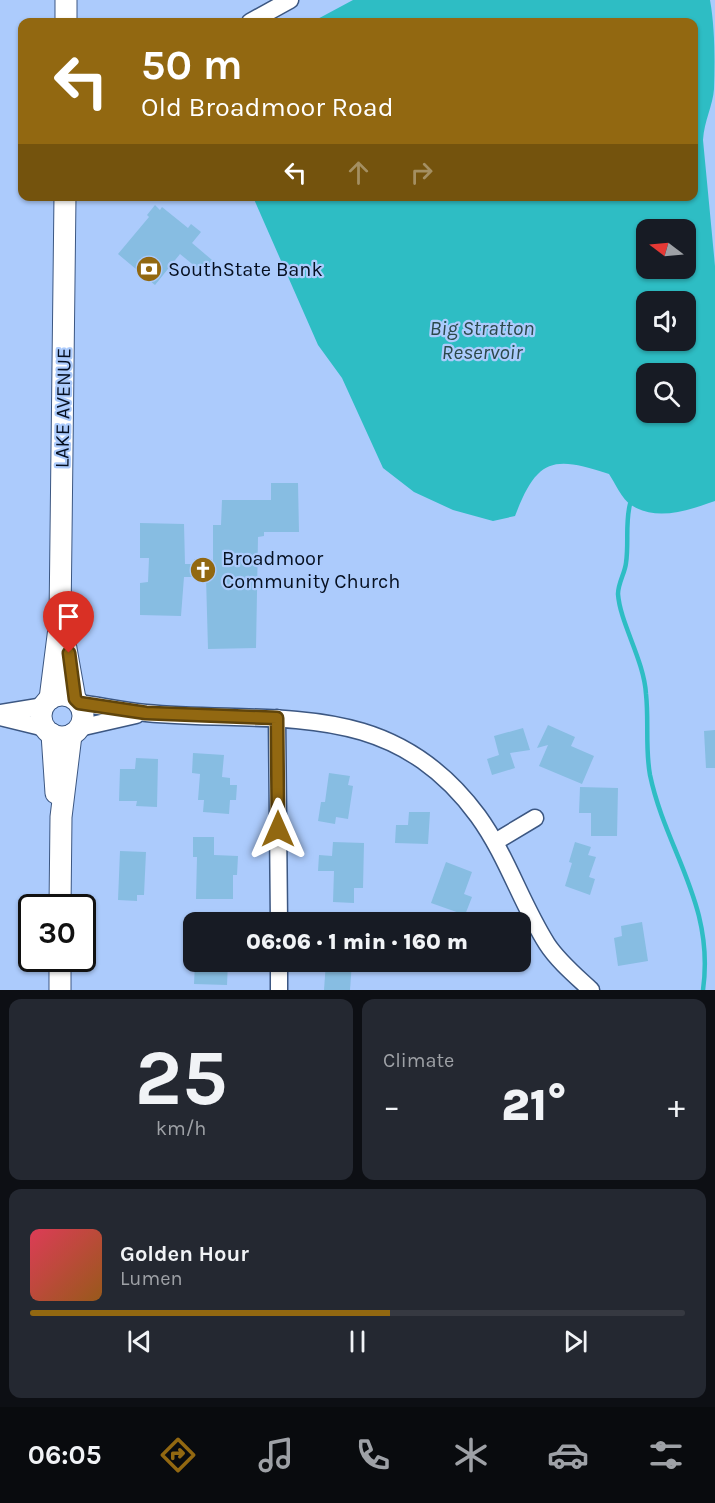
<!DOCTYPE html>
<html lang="en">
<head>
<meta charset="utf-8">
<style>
  body { margin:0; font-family:Karla,sans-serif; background:#242831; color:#f1f3f6; height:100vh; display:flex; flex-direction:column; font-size:22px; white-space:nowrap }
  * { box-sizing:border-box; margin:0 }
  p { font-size:20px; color:#9ea1a6 }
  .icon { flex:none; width:33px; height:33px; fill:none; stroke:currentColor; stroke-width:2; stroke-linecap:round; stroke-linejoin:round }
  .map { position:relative; height:990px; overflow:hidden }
  .sheet { display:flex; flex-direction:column; gap:9px; padding:9px; background:#0d0f14; flex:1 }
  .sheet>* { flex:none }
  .guide { position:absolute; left:18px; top:18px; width:680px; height:183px; border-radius:12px; box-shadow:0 2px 4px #0004; background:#926811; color:#fff; overflow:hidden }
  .needle { width:39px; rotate:286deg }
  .fabs { position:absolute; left:636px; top:219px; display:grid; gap:12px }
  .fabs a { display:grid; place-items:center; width:60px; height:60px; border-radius:12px; background:#171b24; box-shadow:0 2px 4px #0004; font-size:30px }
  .speed { position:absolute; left:18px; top:894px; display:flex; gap:12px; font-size:30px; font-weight:700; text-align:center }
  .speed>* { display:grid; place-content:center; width:78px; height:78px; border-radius:50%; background:#171b24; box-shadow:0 2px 4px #0004; line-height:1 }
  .speed .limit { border:3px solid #111; border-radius:9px; background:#fff; color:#111 }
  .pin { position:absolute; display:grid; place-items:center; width:51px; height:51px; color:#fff; margin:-62px -26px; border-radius:50% 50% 50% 0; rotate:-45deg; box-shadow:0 0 6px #0007 }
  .pin .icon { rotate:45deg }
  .me { position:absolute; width:66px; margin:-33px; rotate:0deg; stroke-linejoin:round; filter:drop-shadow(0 0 4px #0008) }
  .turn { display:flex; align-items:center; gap:21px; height:126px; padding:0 24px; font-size:27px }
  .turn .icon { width:78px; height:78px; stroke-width:2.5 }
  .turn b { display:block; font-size:42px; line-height:51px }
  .lanes { display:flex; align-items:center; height:57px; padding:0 24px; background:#0003; justify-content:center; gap:30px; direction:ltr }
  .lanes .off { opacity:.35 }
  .big { font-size:45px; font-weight:800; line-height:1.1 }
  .sheet .card { flex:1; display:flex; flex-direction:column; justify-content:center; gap:9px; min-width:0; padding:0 21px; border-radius:12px; background:#242831 }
  .sheet .dial { align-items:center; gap:0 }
  .dial b { font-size:78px; line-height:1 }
  .song { display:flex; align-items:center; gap:18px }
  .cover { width:72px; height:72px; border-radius:9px; background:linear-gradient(135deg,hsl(350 70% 55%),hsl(30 70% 35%)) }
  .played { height:6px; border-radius:3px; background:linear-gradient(90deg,#926811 55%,#363941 55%) }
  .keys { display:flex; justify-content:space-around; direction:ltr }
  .heat { display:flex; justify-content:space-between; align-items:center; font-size:33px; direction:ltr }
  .sheet .tiles { flex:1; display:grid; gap:9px; grid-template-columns:1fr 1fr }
  .card:last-child { grid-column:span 2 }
  .trip { position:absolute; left:183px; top:912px; width:348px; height:60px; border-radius:12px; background:#171b24; box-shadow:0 2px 4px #0004; font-weight:800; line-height:60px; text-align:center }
  .tabs { display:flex; height:96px; justify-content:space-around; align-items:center; background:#090b0e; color:#9ea1a6 }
  .tabs .icon { width:42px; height:42px }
  .tabs .on { color:#926811 }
  .tabs b { font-size:27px; color:#f1f3f6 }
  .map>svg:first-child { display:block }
  .water { fill:#2ebdc4; fill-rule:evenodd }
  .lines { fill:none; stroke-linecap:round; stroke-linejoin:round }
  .stream { stroke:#2ebdc4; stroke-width:4.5 }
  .building { fill:#87bde2 }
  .minor-casing { stroke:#3c5782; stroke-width:19 }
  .major-casing { stroke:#3c5782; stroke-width:23 }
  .minor { stroke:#fff; stroke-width:16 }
  .major { stroke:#fff; stroke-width:21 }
  .route-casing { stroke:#5f440b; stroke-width:15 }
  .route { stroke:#926811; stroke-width:10 }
  .labels { text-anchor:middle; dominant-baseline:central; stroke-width:4.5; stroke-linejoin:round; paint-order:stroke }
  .poi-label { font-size:20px; fill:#061021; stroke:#accbfc; text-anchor:start }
  .street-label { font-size:20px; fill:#061021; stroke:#accbfc }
  .water-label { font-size:21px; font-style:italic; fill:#2c494b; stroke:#accbfc }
</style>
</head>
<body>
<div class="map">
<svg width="715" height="990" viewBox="0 0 715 990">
  <rect width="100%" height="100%" fill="#accbfc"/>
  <path class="water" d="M353,0H710C715,28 715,60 714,89C713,105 704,121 703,140L715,266V501C689,510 657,522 631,505C622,499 615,483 609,474C552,455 537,459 515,516L493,521L453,510L414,492L383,468L342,378L318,345L253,197L693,196V22H312ZM646,230H686V268H646ZM646,302H686V340H646ZM646,374H686V412H646Z"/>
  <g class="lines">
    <path class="stream" d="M630,504C625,524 629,543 626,563C625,573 618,583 618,594C620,623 644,660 646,694C649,721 645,748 650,775C666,851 715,904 703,990"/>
  </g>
  <g class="building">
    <polygon points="155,205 160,210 162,207 188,228 191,224 201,232 192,243 212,260 202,272 180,254 155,285 118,254 149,217 147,215"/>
    <polygon points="271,483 298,483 299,532 264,532 264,536 258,537 256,648 208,649 206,577 184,577 181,616 140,615 140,583 148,582 149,558 140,558 140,523 184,524 185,564 213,564 213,525 221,525 222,500 271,500"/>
    <polygon points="548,725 575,737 571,746 594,756 582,784 539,766 548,745 537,748"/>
    <polygon points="523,728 530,750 510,753 515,768 492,775 487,759 499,755 494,736"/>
    <polygon points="715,730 715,768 706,768 704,731"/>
    <polygon points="193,753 224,755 222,777 230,778 230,785 237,785 236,800 230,800 229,814 203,812 204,800 198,800 200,774 192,773"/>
    <polygon points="136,758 158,759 157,807 136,806 137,801 119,801 120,769 135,769"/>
    <polygon points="329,773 350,776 348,785 353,786 348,819 336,817 335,824 318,821 321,802 325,802"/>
    <polygon points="580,787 618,788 617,836 591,836 591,813 579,813"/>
    <polygon points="409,812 430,812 428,844 395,843 396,825 408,825"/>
    <polygon points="193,837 214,837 214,855 238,856 237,875 233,875 233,899 196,899 197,857 193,857"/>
    <polygon points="333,842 364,843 363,888 354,888 354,903 333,902 334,871 318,871 319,855 332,856"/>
    <polygon points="575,842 591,847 588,855 596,857 589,877 595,879 590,895 565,886 572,863 569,862"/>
    <polygon points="120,851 146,852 144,895 137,895 137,901 118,900"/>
    <polygon points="446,862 472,872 464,894 472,897 465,915 431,903"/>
    <polygon points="642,922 648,961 618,966 614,938 622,936 621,926"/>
    <polygon points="195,962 228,962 227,985 194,984"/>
    <polygon points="326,962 352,962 350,990 324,990"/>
  </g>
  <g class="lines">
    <g class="minor-casing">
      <g id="minor">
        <polyline points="250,22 290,0"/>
        <path d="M79,703C101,706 124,711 146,713C274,725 389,695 478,816C507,856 521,903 547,944C558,961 576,976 591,990"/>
        <polyline points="0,713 44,706"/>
        <polyline points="0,717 45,728"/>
        <polyline points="277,718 279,922"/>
        <polyline points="79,728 136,715"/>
        <polyline points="495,842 535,818"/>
        <polyline points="279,962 279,990"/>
      </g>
    </g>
    <g class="major-casing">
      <g id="major">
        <polyline points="66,22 66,0"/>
        <polyline points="62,626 75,699"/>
        <circle cx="62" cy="716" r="21"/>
        <polyline points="50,699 60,620 65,196"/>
        <polyline points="52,734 56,793"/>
        <polyline points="60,908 61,817 71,735"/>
        <polyline points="60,990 60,958"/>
      </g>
    </g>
    <use href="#minor" class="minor"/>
    <use href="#major" class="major"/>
  </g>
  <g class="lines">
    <g class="route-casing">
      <polyline id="route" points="69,653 75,699 79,703 146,713 277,718 278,829"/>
    </g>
    <use href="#route" class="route"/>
  </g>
  <defs>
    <g id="bank-disc" transform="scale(1.35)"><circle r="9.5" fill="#926811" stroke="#accbfc"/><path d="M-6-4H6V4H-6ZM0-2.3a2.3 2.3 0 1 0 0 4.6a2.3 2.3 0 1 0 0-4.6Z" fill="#fff"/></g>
    <g id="church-disc" transform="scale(1.35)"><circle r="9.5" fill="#926811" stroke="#accbfc"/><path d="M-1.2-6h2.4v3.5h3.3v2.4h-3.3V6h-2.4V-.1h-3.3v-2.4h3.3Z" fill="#fff"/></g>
  </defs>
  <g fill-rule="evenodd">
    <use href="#bank-disc" x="149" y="269"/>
    <use href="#church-disc" x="203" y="570"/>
  </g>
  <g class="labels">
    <g class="poi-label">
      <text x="168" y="269">SouthState Bank</text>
      <text x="222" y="558">Broadmoor<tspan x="222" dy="23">Community Church</tspan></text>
    </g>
    <g class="street-label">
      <text transform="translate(63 408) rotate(-89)">LAKE AVENUE</text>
    </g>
    <g class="water-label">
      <text x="482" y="328">Big Stratton<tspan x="482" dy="24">Reservoir</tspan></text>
    </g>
  </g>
</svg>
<div class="fabs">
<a><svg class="needle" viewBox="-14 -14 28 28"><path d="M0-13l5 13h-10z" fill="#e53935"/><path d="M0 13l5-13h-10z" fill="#9ea1a6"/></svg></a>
<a><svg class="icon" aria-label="sound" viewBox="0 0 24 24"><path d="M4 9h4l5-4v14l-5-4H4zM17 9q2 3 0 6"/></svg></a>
<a><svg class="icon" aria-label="search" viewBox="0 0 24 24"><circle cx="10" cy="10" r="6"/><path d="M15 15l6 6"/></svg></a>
</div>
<div class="speed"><div class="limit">30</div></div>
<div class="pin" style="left:69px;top:653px;background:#d93025"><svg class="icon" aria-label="arrive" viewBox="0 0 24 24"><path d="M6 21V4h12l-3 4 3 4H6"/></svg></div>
<svg class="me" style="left:278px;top:829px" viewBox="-20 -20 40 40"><path d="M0-17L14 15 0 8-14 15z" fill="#926811" stroke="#fff" stroke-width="4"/></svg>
<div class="trip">06:06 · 1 min · 160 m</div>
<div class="guide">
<div class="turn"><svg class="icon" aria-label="left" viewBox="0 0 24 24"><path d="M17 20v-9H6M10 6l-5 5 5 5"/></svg><div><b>50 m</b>Old Broadmoor Road</div></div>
<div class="lanes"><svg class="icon" aria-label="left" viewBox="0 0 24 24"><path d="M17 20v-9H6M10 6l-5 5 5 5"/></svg><svg class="icon off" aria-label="ahead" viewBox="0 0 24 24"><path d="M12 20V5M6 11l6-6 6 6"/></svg><svg class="icon off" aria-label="right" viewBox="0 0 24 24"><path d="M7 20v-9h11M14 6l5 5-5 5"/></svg></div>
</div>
</div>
<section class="sheet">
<div class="tiles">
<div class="card dial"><b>25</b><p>km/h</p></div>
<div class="card"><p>Climate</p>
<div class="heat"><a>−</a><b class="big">21°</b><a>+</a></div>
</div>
<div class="card">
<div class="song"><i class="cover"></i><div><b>Golden Hour</b><p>Lumen</p></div></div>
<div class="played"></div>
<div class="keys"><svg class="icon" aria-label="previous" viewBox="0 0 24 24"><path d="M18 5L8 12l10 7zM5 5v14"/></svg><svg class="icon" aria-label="pause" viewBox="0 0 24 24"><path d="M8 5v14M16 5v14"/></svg><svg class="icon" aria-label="next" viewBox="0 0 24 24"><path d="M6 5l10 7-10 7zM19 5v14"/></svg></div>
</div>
</div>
</section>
<nav class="tabs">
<b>06:05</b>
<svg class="icon on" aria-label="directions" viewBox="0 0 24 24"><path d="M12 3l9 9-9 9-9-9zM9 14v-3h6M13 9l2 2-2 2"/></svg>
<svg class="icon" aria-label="music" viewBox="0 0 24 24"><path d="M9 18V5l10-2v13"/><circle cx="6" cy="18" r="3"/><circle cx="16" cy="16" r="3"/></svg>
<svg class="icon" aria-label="phone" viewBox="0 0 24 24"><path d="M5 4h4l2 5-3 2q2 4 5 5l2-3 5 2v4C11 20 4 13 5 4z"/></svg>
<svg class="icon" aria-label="climate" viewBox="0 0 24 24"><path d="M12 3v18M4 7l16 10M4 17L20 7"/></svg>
<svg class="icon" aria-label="car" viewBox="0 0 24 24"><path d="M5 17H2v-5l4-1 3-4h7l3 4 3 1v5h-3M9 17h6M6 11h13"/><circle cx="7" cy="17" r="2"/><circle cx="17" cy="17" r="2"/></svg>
<svg class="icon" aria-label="filters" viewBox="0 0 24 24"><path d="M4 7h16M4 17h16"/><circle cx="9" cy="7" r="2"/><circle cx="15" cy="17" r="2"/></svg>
</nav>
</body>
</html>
